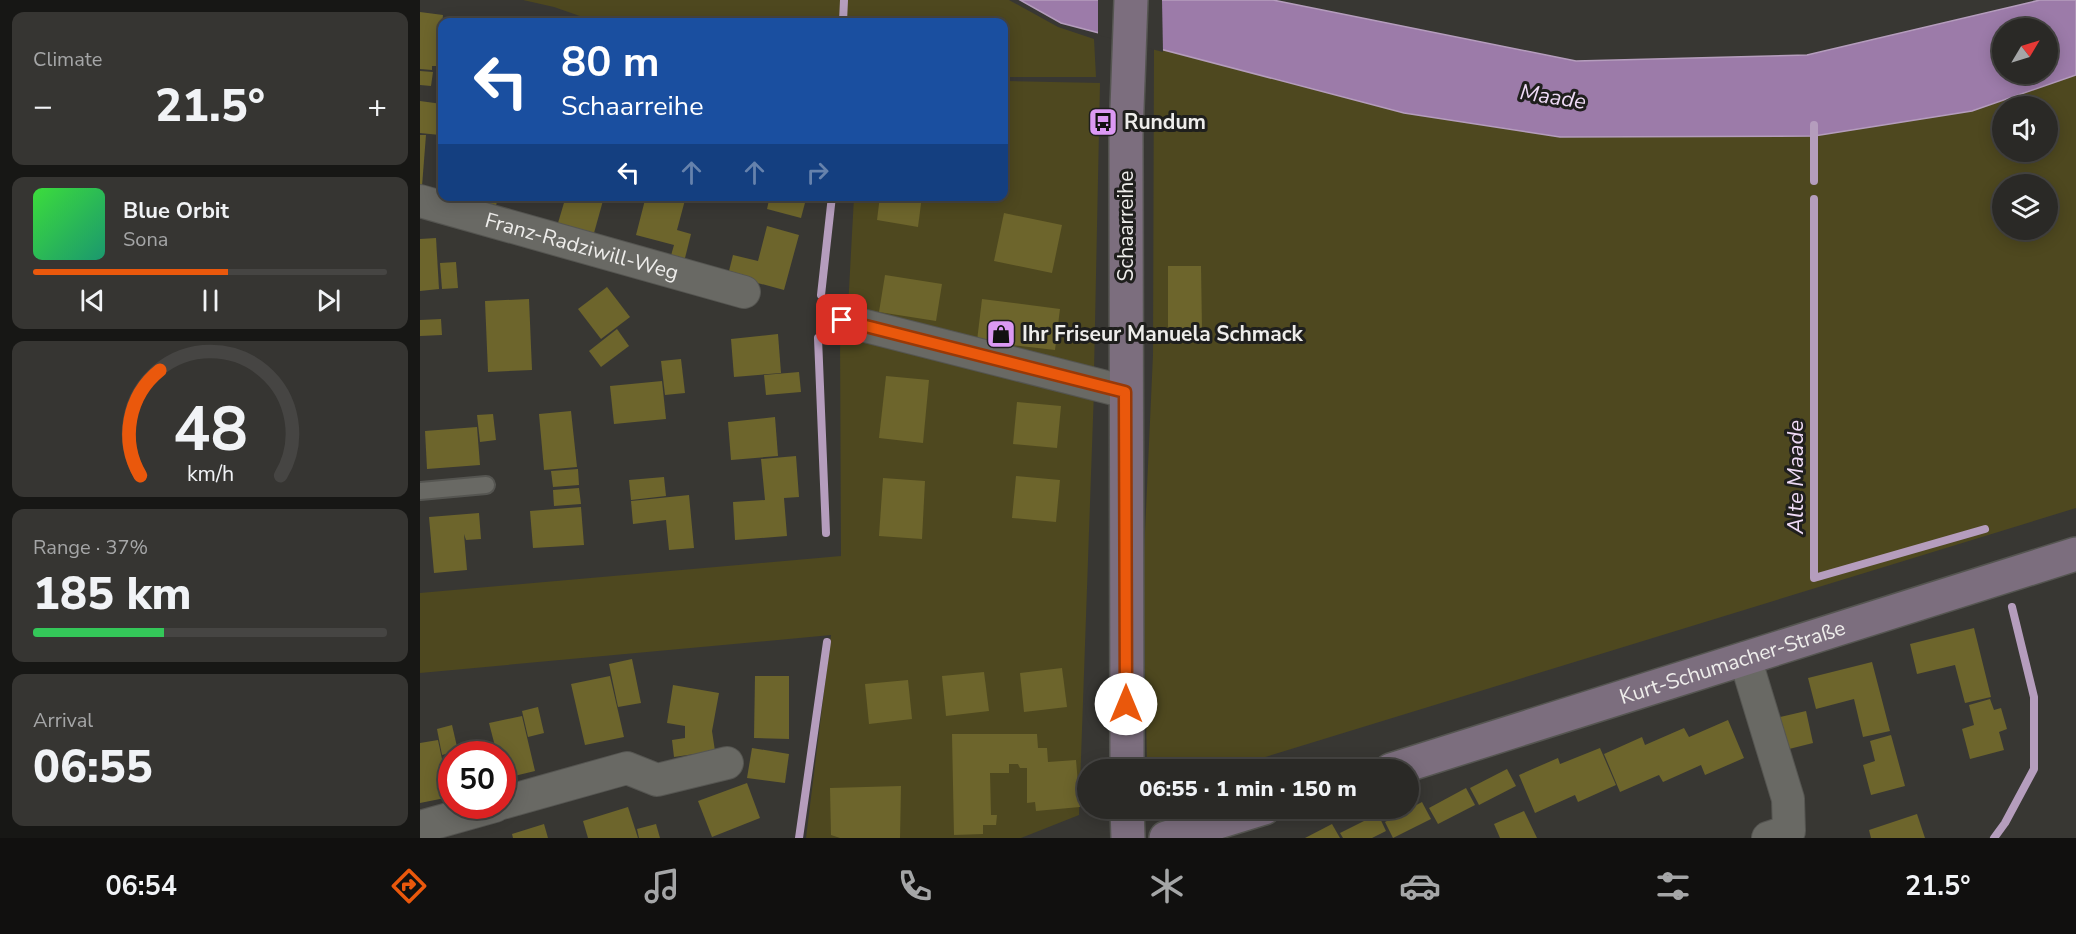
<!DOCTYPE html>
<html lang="en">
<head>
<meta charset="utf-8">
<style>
  body { margin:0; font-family:"Nunito Sans",sans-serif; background:#363532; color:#f1f3f6; height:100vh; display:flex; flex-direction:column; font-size:22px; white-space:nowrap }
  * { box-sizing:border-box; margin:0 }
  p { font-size:20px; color:#a5a6a7 }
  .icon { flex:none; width:33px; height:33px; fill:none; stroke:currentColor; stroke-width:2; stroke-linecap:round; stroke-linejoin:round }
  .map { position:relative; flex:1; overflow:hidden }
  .details { display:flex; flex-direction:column; gap:12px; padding:12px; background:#171715; width:420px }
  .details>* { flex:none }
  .top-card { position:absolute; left:18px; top:18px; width:570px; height:183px; border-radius:12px; box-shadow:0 3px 15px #0003,0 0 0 2px #464543; background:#1a4fa0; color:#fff; overflow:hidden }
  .needle { width:39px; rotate:52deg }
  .controls { position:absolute; left:1572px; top:18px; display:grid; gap:12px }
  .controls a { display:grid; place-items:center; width:66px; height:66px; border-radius:50%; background:#2a2926; box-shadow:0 3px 15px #0003,0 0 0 2px #464543; font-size:30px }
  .speed { position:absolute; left:18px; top:741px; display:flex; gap:12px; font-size:30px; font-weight:700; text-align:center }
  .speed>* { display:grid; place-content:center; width:78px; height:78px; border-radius:50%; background:#2a2926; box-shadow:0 3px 15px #0003,0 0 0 2px #464543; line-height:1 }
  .speed .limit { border:9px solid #d22; background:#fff; color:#111 }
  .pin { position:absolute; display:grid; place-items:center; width:51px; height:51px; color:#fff; margin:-26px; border-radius:12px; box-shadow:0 3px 9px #0006 }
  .me { position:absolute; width:66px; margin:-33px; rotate:0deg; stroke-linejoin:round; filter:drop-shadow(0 0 4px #0008) }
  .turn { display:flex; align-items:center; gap:21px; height:126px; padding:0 24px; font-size:27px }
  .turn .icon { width:78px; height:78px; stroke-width:2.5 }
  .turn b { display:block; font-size:42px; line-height:51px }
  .lanes { display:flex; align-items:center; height:57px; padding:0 24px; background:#0003; justify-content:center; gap:30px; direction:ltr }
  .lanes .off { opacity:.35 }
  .big { font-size:45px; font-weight:800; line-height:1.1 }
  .details .tile { flex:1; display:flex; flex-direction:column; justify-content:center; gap:9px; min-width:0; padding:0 21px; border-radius:12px; background:#363532 }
  .details .dial { align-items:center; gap:0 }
  .dial svg { height:156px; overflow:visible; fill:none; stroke:#464543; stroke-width:7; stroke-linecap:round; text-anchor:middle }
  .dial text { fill:#f1f3f6; stroke:none }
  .song { display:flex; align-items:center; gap:18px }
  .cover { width:72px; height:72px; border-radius:9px; background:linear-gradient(135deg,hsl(120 70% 55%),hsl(160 70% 35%)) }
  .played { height:6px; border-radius:3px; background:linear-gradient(90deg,#ea580c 55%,#464543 55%) }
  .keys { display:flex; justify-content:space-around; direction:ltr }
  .heat { display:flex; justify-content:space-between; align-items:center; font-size:33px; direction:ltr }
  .charge { height:9px; border-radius:4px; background:linear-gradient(90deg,#34c759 37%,#464543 0) }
  .trip { position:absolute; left:657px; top:759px; width:342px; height:60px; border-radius:30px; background:#2a2926; box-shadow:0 3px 15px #0003,0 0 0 2px #464543; font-weight:800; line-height:60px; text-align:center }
  .tabs { display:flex; height:96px; justify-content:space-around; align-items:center; background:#11100f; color:#a5a6a7 }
  .tabs .icon { width:42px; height:42px }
  .tabs .on { color:#ea580c }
  .tabs b { font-size:27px; color:#f1f3f6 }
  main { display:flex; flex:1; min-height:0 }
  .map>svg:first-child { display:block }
  .green { fill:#4e481f; fill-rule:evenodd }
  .water { fill:#9c7ba9; stroke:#b59dbd; stroke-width:1.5; fill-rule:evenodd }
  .pier { fill:#383733 }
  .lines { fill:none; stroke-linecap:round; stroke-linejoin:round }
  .stream { stroke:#b59dbd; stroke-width:8 }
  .building { fill:#6d652c }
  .lane-casing { stroke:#555551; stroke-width:20 }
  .street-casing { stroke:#555551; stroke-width:34 }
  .secondary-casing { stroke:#555551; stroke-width:36 }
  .lane { stroke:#696964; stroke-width:16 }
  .street { stroke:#696964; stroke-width:32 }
  .secondary { stroke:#7c6e7e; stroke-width:33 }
  .route-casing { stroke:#983908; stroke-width:15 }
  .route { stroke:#ea580c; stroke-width:10 }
  .labels { text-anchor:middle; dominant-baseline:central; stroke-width:6; stroke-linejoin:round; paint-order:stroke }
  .poi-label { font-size:21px; font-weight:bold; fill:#eeedeb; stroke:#1f1f1d; text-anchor:start }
  .street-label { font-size:21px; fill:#eeedeb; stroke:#1f1f1d }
  .water-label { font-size:22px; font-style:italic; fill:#efdbf7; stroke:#1f1f1d }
</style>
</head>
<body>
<main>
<section class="details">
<div class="tile"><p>Climate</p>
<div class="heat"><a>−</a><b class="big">21.5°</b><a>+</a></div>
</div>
<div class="tile">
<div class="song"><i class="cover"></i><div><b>Blue Orbit</b><p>Sona</p></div></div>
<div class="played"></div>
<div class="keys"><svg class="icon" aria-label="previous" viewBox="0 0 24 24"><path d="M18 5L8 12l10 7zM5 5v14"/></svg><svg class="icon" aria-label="pause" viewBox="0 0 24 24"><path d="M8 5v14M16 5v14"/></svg><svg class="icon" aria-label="next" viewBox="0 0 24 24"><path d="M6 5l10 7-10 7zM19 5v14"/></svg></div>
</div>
<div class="tile dial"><svg viewBox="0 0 100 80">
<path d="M14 69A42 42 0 1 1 86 69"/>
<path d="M14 69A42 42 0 0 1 24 15" stroke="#ea580c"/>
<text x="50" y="56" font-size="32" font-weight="700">48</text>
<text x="50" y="72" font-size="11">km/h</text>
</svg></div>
<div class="tile"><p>Range · 37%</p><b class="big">185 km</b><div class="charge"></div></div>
<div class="tile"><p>Arrival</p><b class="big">06:55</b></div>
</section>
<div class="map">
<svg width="1656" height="838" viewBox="0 0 1656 838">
  <rect width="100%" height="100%" fill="#383733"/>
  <g class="green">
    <polygon points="103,0 589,0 638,27 674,39 676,77 584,77 584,22 177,22 134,7"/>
    <path d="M734,47L984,113L1140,137L1394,136L1552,111L1656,75V508L806,769H751L727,764L723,576L733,355ZM1582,106H1628V152H1582ZM1582,184H1628V230H1582Z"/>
    <polygon points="584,81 680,83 674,371 428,308 434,197 584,196"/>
    <polygon points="420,330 674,390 659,815 601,838 386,838 411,635 0,673 0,593 421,556"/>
  </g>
  <path class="water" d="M600,0H853L1156,61L1387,55L1620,0H1656V75L1552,111L1394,136L1140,137L984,113L641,23ZM1582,28H1628V74H1582Z"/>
  <polygon class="pier" points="678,0 742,0 743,52 678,35"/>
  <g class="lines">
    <g class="stream">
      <polyline points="423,22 424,0"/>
      <polyline points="1394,181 1394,125"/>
      <polyline points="1394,199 1394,578 1565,529"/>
      <polyline points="401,295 412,196"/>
      <polyline points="398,338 406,533"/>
      <polyline points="379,838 407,642"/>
      <polyline points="1574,838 1585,823 1614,769 1614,697 1592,607"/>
    </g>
  </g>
  <g class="building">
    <polygon points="0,12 23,15 17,66 12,66 12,70 0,69"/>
    <polygon points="0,71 13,72 11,86 0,85"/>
    <polygon points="0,101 22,104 20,135 0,133"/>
    <polygon points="0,135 6,135 2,186 0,185"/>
    <polygon points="39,196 78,196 75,211"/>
    <polygon points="146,196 184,197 174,233 138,223"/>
    <polygon points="226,196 252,196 265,200 257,230 271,234 264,262 250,259 254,245 216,235"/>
    <polygon points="350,196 377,196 386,199 381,218 347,209"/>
    <polygon points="460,196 502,196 498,227 457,220"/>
    <polygon points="584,213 642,225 632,273 574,261"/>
    <polygon points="347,226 379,235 364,290 308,275 313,255 338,261"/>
    <polygon points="16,238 19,289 0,291 0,239"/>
    <polygon points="36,262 38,288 22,289 20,263"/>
    <polygon points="748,266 781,266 782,331 748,331"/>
    <polygon points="465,275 522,284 516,321 459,312"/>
    <polygon points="187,287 210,317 181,339 158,309"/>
    <polygon points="109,299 112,370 68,372 65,301"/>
    <polygon points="562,299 640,309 635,350 557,341"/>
    <polygon points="21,319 22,335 0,336 0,320"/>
    <polygon points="197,329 209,346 181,367 169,351"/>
    <polygon points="358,334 361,373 314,377 311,339"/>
    <polygon points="261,359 265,393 245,395 241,361"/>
    <polygon points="379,372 381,392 346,395 344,375"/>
    <polygon points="466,376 509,380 503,443 459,438"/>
    <polygon points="242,381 246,419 194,424 190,386"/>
    <polygon points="597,402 641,406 637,448 593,444"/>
    <polygon points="151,411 157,467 124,470 119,414"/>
    <polygon points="73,414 76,440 60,442 57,415"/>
    <polygon points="355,417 358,456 311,460 308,422"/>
    <polygon points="57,427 60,465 7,469 5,431"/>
    <polygon points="376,456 379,497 364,498 367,536 315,540 313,502 345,500 341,459"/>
    <polygon points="158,469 159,485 133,487 131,471"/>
    <polygon points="596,476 640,480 636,522 592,518"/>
    <polygon points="244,477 246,496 211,500 209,480"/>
    <polygon points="463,478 505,481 502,539 459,536"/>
    <polygon points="159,488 161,504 134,506 133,490"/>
    <polygon points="269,495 274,548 249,550 246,520 213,524 211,501"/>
    <polygon points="161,507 164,545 113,548 110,511"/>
    <polygon points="59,513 61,539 46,540 44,534 47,570 14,573 9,517"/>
    <polygon points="1554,628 1571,697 1545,703 1535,665 1497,674 1490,644"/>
    <polygon points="212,659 221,703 198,707 189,664"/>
    <polygon points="1452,662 1470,731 1443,737 1434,699 1396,709 1388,678"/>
    <polygon points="642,668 647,707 604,712 600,673"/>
    <polygon points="564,672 569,711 526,716 522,676"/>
    <polygon points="190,676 204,737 165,745 151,684"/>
    <polygon points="335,676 369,676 369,739 334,738"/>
    <polygon points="488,680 492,719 449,724 445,684"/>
    <polygon points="253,685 299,693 292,731 295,751 254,757 252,740 265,738 265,726 247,723"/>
    <polygon points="1570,699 1574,710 1581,708 1587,729 1579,732 1584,750 1550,759 1542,729 1554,725 1549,705"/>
    <polygon points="118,707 124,733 108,737 102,711"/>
    <polygon points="1386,711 1393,743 1365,750 1356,718"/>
    <polygon points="102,716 115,771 82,779 82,754 77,754 69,723"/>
    <polygon points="1308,720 1324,758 1285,775 1281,765 1243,782 1239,775 1200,792 1184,754 1222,737 1225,745 1264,728 1269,737"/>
    <polygon points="32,725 38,751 22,755 17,729"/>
    <polygon points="532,734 617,734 618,748 627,748 628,762 656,760 660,807 616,811 615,802 607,803 607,768 600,768 598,764 589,764 589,773 570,773 571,815 577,815 576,825 563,825 563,834 534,835"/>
    <polygon points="1471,735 1485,786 1451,795 1443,765 1455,761 1450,741"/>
    <polygon points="18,740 30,797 0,803 0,743"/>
    <polygon points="332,748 369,754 365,783 327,778"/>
    <polygon points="1180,748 1196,785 1158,802 1155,795 1115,813 1099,775 1138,758 1140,764"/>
    <polygon points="1087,769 1096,786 1059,805 1050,788"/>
    <polygon points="327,783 340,818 292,837 278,801"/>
    <polygon points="481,786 480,838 420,838 411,835 410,788"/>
    <polygon points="1046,788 1055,805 1018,824 1009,808"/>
    <polygon points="1002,802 1011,819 973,838 965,822"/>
    <polygon points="208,807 218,838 168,838 163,821"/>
    <polygon points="1104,811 1117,838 1080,838 1074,824"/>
    <polygon points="958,814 966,831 952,838 923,838 920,833"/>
    <polygon points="1497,814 1505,838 1451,838 1449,830"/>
    <polygon points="124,824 128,838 93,838 92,834"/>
    <polygon points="236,824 240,838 219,838 217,829"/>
    <polygon points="912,824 920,838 885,838"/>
  </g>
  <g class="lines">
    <g class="lane-casing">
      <polyline id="lane" points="0,491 66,485"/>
    </g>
    <g class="street-casing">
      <g id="street">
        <path id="s1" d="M0,201L324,292"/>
        <polyline points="422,320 706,392"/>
        <polyline points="1325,658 1368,799 1369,831 1348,838"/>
        <polyline points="82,803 207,768 237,780 307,763"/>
        <polyline points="0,827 75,806"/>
      </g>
    </g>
    <g class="secondary-casing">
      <g id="secondary">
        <polyline points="707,770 706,135 711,0"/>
        <path id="s2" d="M971,770L1656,554"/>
        <polyline points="707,808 708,838"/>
        <polyline points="746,838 844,808"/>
      </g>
    </g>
    <use href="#lane" class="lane"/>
    <use href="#street" class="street"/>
    <use href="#secondary" class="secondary"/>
  </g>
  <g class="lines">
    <g class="route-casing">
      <polyline id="route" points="422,320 705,392 706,704"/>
    </g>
    <use href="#route" class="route"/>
  </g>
  <defs>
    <g id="bus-square" transform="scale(1.5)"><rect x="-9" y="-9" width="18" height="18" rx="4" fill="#dc99f4" stroke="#1f1f1d"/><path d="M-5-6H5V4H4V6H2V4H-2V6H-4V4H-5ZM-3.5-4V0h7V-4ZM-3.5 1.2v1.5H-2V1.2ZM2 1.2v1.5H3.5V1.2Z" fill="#111"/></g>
    <g id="shop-square" transform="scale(1.5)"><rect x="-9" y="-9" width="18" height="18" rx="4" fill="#dc99f4" stroke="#1f1f1d"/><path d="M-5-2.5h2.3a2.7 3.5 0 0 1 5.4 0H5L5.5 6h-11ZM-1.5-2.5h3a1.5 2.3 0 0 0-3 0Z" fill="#111"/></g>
  </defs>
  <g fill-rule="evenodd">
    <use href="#bus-square" x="683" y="122"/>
    <use href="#shop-square" x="581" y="334"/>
  </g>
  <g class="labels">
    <g class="poi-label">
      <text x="704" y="122">Rundum</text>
      <text x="602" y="334">Ihr Friseur Manuela Schmack</text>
    </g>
    <g class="street-label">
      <text transform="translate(706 226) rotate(-90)">Schaarreihe</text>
      <text stroke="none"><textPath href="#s1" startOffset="168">Franz-Radziwill-Weg</textPath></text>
      <text stroke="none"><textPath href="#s2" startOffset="358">Kurt-Schumacher-Straße</textPath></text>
    </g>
    <g class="water-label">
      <text transform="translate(1133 97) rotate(9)">Maade</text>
      <text transform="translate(1376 477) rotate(-90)">Alte Maade</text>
    </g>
  </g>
</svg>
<div class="controls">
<a><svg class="needle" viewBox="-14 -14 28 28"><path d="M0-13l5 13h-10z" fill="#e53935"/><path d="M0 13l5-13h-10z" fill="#a5a6a7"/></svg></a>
<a><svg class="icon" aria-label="sound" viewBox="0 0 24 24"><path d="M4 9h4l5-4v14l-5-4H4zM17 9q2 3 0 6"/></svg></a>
<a><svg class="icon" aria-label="layers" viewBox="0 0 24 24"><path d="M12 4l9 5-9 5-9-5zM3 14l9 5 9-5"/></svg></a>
</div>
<div class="speed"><div class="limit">50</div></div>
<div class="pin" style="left:422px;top:320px;background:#d93025"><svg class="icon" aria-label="arrive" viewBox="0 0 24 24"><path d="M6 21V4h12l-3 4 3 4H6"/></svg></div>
<svg class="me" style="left:706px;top:704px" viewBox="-20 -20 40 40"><circle r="19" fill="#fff"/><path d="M0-13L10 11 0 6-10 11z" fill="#ea580c"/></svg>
<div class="trip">06:55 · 1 min · 150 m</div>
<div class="top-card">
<div class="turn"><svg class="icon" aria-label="left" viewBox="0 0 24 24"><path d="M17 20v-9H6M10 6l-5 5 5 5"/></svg><div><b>80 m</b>Schaarreihe</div></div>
<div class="lanes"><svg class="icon" aria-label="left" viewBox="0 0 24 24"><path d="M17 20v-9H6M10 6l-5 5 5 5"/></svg><svg class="icon off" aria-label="ahead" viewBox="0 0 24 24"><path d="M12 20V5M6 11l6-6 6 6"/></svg><svg class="icon off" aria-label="ahead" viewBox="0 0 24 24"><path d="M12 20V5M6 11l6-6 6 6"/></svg><svg class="icon off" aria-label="right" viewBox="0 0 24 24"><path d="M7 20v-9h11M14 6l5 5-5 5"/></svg></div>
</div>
</div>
</main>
<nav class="tabs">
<b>06:54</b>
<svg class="icon on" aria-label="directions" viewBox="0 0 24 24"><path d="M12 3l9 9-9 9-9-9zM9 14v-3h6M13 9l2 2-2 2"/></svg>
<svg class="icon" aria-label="music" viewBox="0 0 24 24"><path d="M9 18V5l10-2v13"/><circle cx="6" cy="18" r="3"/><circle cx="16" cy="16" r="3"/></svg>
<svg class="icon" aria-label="phone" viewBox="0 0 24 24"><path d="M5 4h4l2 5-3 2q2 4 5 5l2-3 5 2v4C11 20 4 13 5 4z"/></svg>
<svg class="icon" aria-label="climate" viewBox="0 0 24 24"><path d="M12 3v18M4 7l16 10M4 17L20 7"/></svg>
<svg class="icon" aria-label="car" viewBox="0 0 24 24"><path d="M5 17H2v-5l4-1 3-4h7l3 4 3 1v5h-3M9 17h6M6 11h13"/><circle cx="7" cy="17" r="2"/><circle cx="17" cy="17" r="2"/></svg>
<svg class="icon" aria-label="filters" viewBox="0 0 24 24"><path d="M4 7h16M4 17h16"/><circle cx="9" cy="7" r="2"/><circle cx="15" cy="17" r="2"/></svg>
<b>21.5°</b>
</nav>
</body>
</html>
